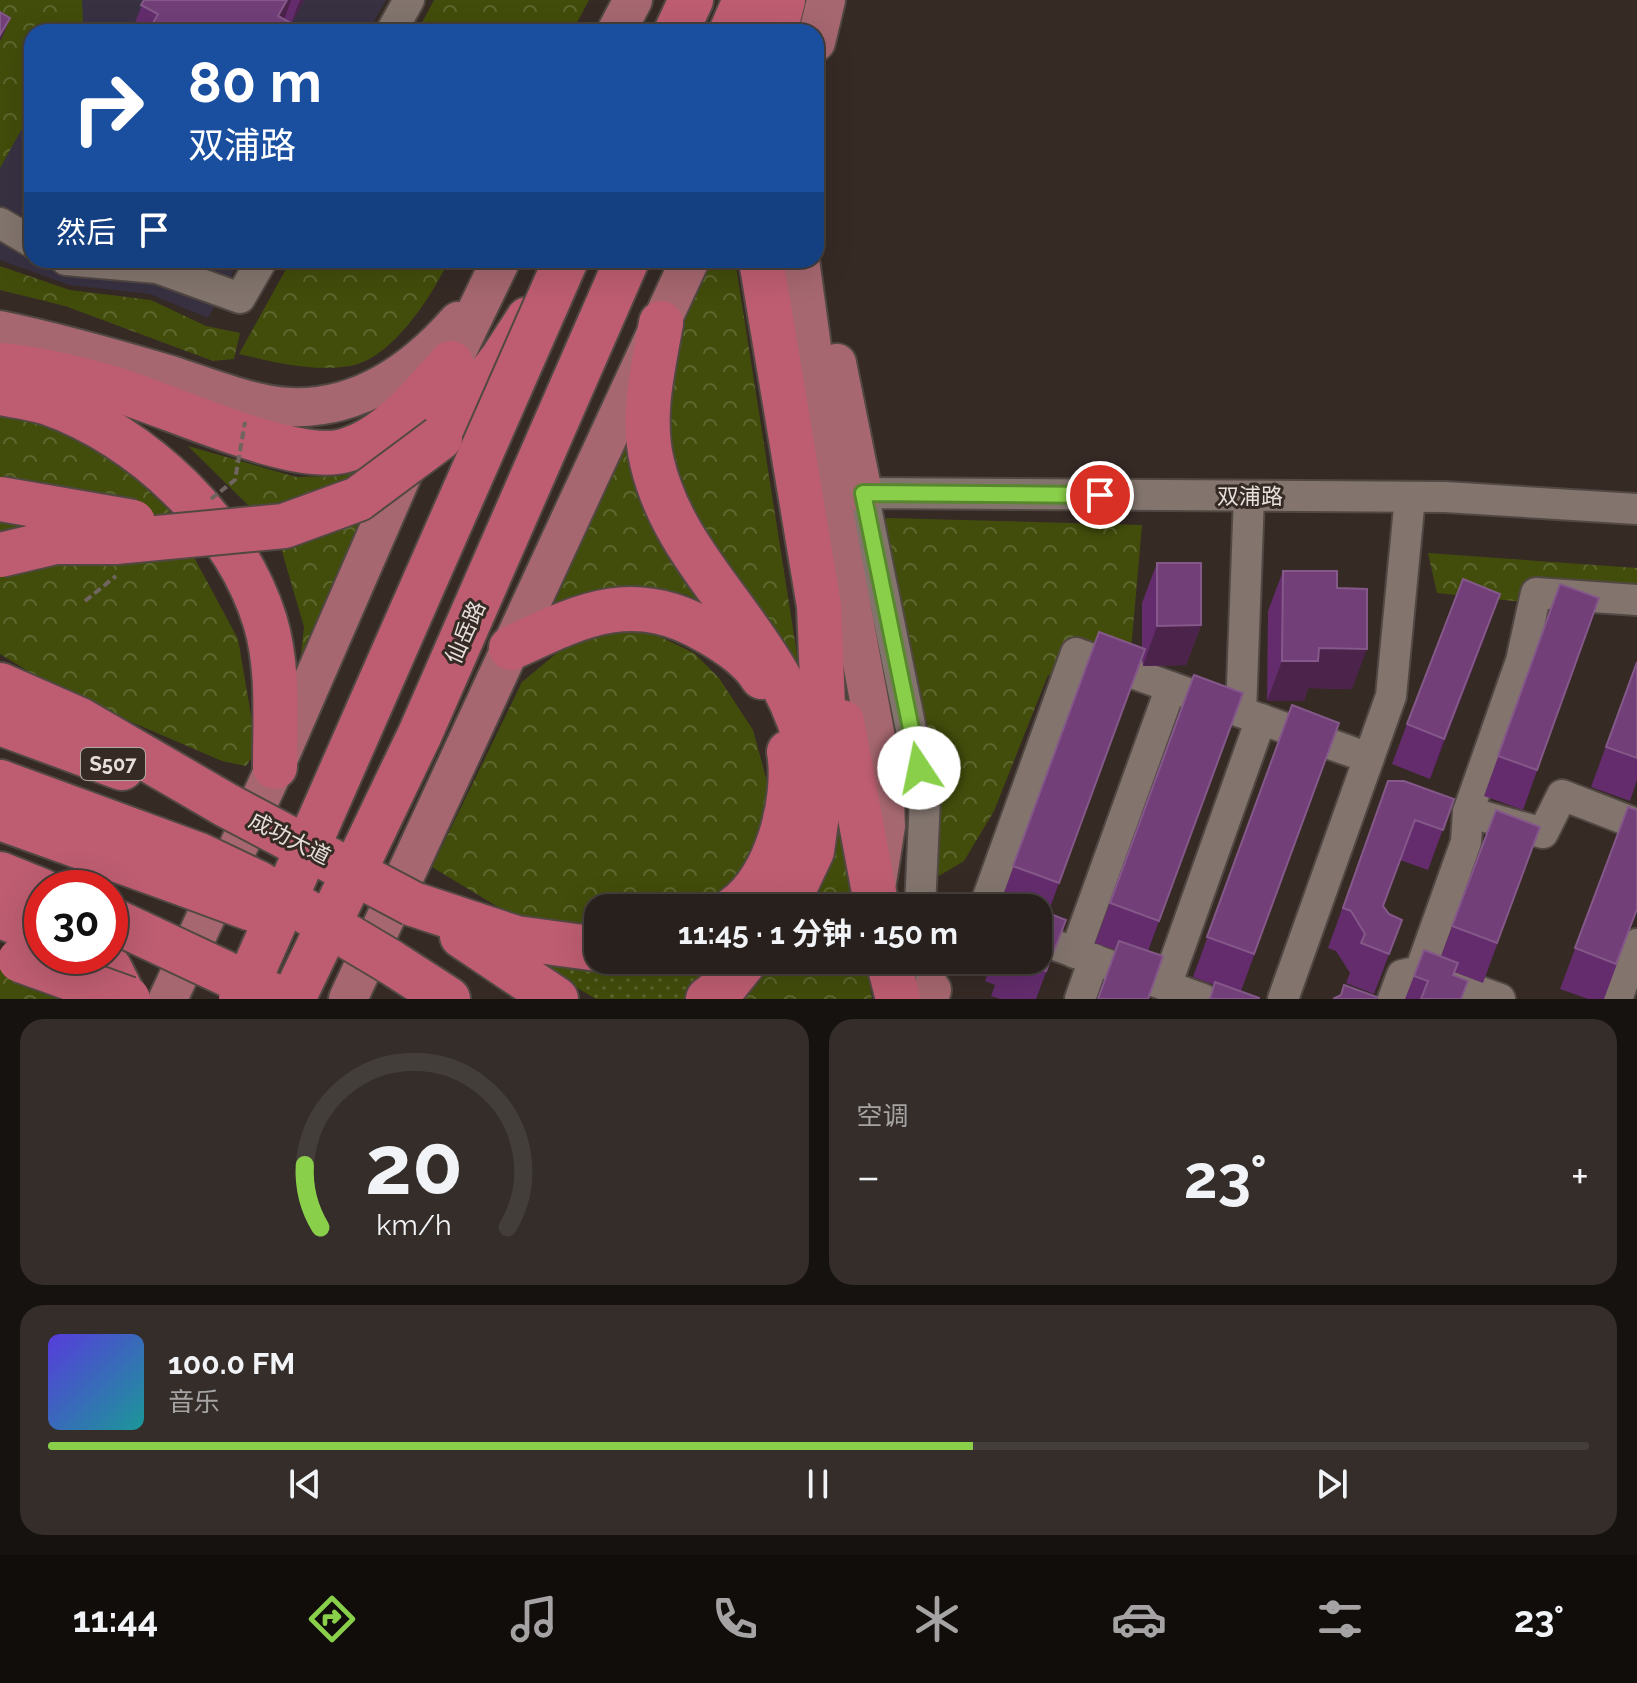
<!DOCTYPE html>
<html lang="zh">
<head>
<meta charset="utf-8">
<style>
  body { margin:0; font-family:Raleway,"Noto Sans SC",sans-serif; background:#342d29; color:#f1f3f6; height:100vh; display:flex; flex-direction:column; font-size:30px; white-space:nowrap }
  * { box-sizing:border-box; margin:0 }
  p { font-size:26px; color:#a5a3a3 }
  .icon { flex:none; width:44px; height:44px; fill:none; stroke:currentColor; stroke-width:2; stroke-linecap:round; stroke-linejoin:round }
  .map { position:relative; height:999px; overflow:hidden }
  .drawer { display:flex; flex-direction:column; gap:20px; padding:20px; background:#16120f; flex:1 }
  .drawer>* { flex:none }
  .top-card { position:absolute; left:24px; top:24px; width:800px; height:244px; border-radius:24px; box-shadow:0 8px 32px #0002,0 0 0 2px #443e3b; background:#1a4fa0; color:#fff; overflow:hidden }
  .speed { position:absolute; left:24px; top:870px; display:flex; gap:16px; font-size:40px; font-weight:700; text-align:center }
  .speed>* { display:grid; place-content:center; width:104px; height:104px; border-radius:50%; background:#28201c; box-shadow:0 8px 32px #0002,0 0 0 2px #443e3b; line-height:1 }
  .speed .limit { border:12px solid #d22; background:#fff; color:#111 }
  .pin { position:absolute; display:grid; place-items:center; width:68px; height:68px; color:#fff; margin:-34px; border:4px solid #fff; border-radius:50%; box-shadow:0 2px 8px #0007 }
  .me { position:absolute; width:88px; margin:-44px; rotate:349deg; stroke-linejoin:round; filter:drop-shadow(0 0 6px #0008) }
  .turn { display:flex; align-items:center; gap:28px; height:168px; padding:0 32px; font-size:36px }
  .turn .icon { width:104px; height:104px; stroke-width:2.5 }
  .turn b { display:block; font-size:56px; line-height:68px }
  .then { display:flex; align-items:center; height:76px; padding:0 32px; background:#0003; gap:16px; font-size:30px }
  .big { font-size:60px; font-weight:700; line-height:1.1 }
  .drawer .widget { flex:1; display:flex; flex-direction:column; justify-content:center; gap:12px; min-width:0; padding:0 28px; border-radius:24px; background:#342d29 }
  .drawer .dial { align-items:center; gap:0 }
  .dial svg { height:208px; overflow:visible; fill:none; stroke:#443e3b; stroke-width:7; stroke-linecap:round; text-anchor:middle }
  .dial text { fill:#f1f3f6; stroke:none }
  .song { display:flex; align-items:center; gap:24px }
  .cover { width:96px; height:96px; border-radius:12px; background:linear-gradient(135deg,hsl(250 70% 55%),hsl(180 70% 35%)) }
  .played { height:8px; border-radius:4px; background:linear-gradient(90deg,#89cf49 60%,#443e3b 60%) }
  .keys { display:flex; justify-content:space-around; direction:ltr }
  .heat { display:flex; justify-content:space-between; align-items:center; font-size:44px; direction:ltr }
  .drawer .tiles { flex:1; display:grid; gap:20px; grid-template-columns:1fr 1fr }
  .widget:last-child { grid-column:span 2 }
  .trip { position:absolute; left:584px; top:894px; width:468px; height:80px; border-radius:24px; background:#28201c; box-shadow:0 8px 32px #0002,0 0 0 2px #443e3b; font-weight:700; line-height:80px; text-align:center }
  .tab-bar { display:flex; height:128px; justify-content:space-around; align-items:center; background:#100d0b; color:#a5a3a3 }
  .tab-bar .icon { width:56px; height:56px }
  .tab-bar .on { color:#89cf49 }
  .tab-bar b { font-size:36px; color:#f1f3f6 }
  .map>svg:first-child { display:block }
  .medical { fill:#383142 }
  .green { fill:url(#green-dots) }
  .forest { fill:url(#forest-crowns) }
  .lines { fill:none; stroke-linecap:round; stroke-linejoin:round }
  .minor-casing { stroke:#524843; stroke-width:34 }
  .major-casing { stroke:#524843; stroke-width:42 }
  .highway-casing { stroke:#524843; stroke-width:48 }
  .path { stroke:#6f645f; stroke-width:4; stroke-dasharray:8 4; stroke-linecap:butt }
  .minor { stroke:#83756e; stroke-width:30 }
  .major { stroke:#a66770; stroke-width:38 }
  .highway { stroke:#be5d71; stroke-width:44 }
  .highway-bridge-casing { stroke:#524843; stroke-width:48; stroke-linecap:butt }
  .path-bridge { stroke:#6f645f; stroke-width:4; stroke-dasharray:8 4; stroke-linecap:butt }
  .highway-bridge { stroke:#be5d71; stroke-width:44 }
  .wall { fill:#642c6d }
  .shaded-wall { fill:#4c234b }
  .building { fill:#723f79; stroke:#845888; stroke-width:2 }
  .route-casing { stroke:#59872f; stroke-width:20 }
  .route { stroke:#89cf49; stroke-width:14 }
  .labels { text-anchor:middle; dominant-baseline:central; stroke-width:6; stroke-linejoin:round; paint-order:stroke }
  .shield { fill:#362a25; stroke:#b2a9a4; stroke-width:2 }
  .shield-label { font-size:20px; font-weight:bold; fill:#e7dfdb }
  .street-label { font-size:22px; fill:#e7dfdb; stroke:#362a25 }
</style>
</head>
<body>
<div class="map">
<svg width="1637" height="999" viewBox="0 0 1637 999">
  <defs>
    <pattern id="green-dots" width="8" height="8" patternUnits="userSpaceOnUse" patternTransform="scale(2)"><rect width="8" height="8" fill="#424d0b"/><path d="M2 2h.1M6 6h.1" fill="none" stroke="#5d662e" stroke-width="1.8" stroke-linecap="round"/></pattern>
    <pattern id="forest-crowns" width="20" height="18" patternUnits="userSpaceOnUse" patternTransform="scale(2)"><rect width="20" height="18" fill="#424d0b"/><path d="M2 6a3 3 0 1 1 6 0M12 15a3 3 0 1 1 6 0" fill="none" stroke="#5d662e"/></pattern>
  </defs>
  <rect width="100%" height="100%" fill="#362a25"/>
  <polygon class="medical" points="0,0 386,0 368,32 32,32 32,260 240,260 208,318 150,294 69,285 0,260"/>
  <path class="green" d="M660,960H730L685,999H596L531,961C577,972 615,978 660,960Z"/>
  <g class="forest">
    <polygon points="0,0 82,0 83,20 76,32 32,32 32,111 0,168"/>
    <polygon points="434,0 589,0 572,32 417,32"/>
    <path d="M291,260H449C432,296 392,359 350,366C312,372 275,362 239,354Z"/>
    <polygon points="708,260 735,260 805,705 742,620 685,594 626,591 553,606"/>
    <polygon points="0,266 70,290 151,300 206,326 240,333 234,359 213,361 65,306 0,290"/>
    <polygon points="0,412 44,422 116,461 168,509 238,639 257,750 246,766 222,761 64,693 0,654"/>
    <polygon points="188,446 296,477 341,476 384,464 300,663 304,627 281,548 253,510"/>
    <polygon points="887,518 1142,525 1129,673 1066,678 1048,675 994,811 964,861 932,880 860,556"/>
    <polygon points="1428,553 1637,568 1637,614 1437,593"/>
    <polygon points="607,627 648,631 694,653 719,678 753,730 769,789 763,840 730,891 709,908 598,908 598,930 521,921 432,867 522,682 575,638"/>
    <polygon points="843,791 859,908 805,908"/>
    <polygon points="768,960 866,960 872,999 736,999"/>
    <polygon points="0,964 33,978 60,999 0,999"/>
  </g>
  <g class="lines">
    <g class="minor-casing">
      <g id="minor">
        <polyline points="391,32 409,0"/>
        <polyline points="0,223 32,242"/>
        <polyline points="66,260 157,268 240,298 262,260"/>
        <polyline points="1241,712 1249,496"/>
        <polyline points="1468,812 1521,661 1536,593 1637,600"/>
        <polyline points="920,908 925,798 863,493 1445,497 1637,509"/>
        <polyline points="984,908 1076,653 1369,758"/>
        <polyline points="1038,939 1203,999"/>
        <polyline points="1075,953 1171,687"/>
        <polyline points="928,960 934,999"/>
        <polyline points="1430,974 1500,999"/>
        <polyline points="1166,986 1261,719"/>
        <polyline points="1080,999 1094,959"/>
        <polyline points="1283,999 1391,696 1410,497"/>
        <polyline points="1393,999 1402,975 1420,971 1466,842 1468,812 1543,833 1562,795 1637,824"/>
        <polyline points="1617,999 1637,944"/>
      </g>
    </g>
    <g class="major-casing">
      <g id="major">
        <polyline points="616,32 633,0"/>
        <polyline points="816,42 826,0"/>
        <polyline points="800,260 836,522 884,781 886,826 877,882"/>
        <path d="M0,330C58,342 114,358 171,375C208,387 251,405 290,407C358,410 415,370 458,321"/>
        <polyline points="837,363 863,493"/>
        <polyline points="438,391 501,260"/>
        <polyline points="168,999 275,767 411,455"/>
        <polyline points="348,999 690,260"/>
        <polyline points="928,999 932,990"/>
      </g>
    </g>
    <g class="highway-casing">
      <g id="highway">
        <polyline points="676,32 691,0"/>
        <polyline points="731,32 745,0"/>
        <polyline points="775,32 783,0"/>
        <polyline points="761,260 819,606 825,756 812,851 785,908"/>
        <path d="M661,323C653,369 641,416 652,462C678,575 788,639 810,761"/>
        <path d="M0,365C37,368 73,377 108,387C165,403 290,464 343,451C387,440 422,395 451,363"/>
        <path d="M0,393C16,396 33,398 48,403C142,436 235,524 265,621C279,667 275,719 275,767"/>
        <polyline points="440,438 502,359 528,319"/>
        <path d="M511,648C583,614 635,588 710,633C729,644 751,659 762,677"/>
        <polyline points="0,685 80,720 226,805"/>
        <polyline points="842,722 877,908"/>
        <polyline points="0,723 122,768"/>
        <polyline points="0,782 199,855"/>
        <polyline points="0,818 187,885"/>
        <polyline points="0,874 42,891"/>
        <polyline points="413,904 516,938 598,949"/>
        <path d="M735,908C776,880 797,799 789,752"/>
        <polyline points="0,916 42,932"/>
        <polyline points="462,936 556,999"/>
        <polyline points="91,956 109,967 125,999"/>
        <polyline points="888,960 898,999"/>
        <polyline points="389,961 448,999"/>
        <polyline points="708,999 725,986 746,960"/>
      </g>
    </g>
    <polyline class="path" points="85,601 116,576"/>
    <use href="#minor" class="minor"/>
    <use href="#major" class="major"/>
    <use href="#highway" class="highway"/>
    <g class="highway-bridge-casing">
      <g id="highway-bridge">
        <polyline points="0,499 133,522"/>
        <polyline points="0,555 55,542 115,542 284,526 358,499 440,438"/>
        <polyline points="226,805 413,904"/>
        <polyline points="199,855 258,883 389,961"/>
        <polyline points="187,885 252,909"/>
        <polyline points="110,919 274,996"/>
        <polyline points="20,960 128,999"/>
        <polyline points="241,999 566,260"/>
        <polyline points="293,999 420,734 627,260"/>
      </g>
    </g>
    <polyline class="path-bridge" points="211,499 235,480 245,422"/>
    <use href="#highway-bridge" class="highway-bridge"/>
  </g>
  <g class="wall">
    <polygon points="144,0 304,0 291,24 288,23 285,32 131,32"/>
    <polygon points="1157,563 1201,625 1186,665 1143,666 1142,657 1048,913 1066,920 1036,999 1000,999 991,996 995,985 985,981 993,960 1038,960 1038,908 1005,908 999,906 1099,632 1142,648 1142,603"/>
    <polygon points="1283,571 1337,588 1352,689 1308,688 1304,701 1267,701 1268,611"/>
    <polygon points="1560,584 1599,598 1523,810 1484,796"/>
    <polygon points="1486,634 1430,779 1392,764 1407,724"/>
    <polygon points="1637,662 1637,780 1630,801 1591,787"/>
    <polygon points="1194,675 1243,693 1148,951 1116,950 1095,943"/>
    <polygon points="1292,705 1339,723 1241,991 1215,985 1193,977"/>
    <polygon points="1388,781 1454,799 1428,870 1400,860 1383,906 1389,914 1402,920 1374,994 1346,983 1350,973 1336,951 1328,948"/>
    <polygon points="1628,807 1637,910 1604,999 1588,999 1560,989"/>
    <polygon points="1496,810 1540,827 1483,983 1454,972 1453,975 1462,999 1405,999 1424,950 1441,956"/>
  </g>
  <g class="shaded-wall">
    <polygon points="287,0 291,0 284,20 278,16"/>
    <polygon points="300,0 304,0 291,24"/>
    <polygon points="10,18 4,33 0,41 0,35"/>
    <polygon points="1500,594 1486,634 1430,779 1444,739"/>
    <polygon points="1201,625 1186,665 1143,666 1157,626"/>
    <polygon points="1319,648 1367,649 1352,689 1308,688 1304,701 1267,701 1282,661"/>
  </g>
  <g class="building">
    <polygon points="144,0 287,0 278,16 289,22 283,32 148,32 158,14 141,5"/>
    <polygon points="0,12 10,18 0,35"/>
    <polygon points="1157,563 1201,563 1201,625 1157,626"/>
    <polygon points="1283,571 1337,571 1337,588 1367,589 1367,649 1319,648 1318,661 1282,661"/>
    <polygon points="1463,579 1500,594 1444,739 1407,724"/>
    <polygon points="1560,584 1599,598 1537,770 1498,756"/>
    <polygon points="1099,632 1145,649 1059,883 1013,866"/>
    <polygon points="1637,662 1637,758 1606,747"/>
    <polygon points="1194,675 1243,693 1159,921 1110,903"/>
    <polygon points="1292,705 1339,723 1254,954 1207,937"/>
    <polygon points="1388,781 1404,781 1454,799 1443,830 1415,820 1383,906 1389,914 1402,920 1389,954 1361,943 1365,934 1351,911 1343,908"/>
    <polygon points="1628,807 1637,810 1637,909 1616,964 1575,948"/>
    <polygon points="1496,810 1540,827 1497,943 1452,926"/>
    <polygon points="1038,909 1066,920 1046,971 1017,960 1038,960"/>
    <polygon points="1119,941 1163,956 1148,999 1098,999"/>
    <polygon points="1424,950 1458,963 1453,975 1468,981 1461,999 1421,999 1428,981 1414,976"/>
    <polygon points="1215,982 1259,998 1259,999 1210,999"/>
    <polygon points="1344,985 1377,997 1376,999 1333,999 1341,995"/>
  </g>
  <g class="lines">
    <g class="route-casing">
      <polyline id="route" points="919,768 863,493 1100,495"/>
    </g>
    <use href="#route" class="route"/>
  </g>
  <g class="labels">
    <rect class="shield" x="81" y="748" width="64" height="32" rx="6"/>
    <g class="shield-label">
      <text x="113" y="764">S507</text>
    </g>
    <g class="street-label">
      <text x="1250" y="496">双浦路</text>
      <text transform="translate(465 632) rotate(-66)">仙岳路</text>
      <text transform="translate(290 838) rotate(27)">成功大道</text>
    </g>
  </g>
</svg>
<div class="speed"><div class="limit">30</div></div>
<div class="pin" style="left:1100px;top:495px;background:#d93025"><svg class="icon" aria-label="arrive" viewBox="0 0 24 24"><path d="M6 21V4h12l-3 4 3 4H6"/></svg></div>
<svg class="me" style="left:919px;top:768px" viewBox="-20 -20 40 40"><circle r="19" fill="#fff"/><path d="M0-13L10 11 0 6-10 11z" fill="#89cf49"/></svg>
<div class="trip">11:45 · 1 分钟 · 150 m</div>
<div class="top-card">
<div class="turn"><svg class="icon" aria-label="right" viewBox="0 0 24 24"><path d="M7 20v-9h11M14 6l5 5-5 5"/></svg><div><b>80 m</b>双浦路</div></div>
<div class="then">然后<svg class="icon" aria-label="arrive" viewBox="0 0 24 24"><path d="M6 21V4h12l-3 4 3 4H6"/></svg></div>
</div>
</div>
<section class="drawer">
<div class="tiles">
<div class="widget dial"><svg viewBox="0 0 100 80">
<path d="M14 69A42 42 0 1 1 86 69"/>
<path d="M14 69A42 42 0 0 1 8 45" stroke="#89cf49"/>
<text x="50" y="56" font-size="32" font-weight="700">20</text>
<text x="50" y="72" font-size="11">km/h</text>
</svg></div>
<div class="widget"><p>空调</p>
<div class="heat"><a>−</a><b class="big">23°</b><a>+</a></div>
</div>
<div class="widget">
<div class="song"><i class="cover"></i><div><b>100.0 FM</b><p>音乐</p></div></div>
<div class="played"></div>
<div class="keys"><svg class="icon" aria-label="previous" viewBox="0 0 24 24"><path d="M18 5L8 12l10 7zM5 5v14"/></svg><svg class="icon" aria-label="pause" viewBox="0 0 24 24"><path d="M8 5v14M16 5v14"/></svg><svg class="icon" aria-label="next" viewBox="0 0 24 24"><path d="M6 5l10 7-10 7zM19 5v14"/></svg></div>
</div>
</div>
</section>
<nav class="tab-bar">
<b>11:44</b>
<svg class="icon on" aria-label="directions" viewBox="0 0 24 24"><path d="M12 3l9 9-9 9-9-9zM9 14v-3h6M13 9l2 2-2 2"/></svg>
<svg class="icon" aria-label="music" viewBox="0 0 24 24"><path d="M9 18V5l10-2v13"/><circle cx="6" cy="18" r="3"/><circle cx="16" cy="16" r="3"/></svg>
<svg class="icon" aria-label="phone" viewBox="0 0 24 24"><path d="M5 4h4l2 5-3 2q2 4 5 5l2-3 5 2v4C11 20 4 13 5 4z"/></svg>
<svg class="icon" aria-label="climate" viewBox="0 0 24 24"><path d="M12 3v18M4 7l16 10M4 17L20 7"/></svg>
<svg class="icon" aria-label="car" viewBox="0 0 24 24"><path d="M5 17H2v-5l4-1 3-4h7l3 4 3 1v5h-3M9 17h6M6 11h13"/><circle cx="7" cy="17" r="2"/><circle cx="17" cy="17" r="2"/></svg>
<svg class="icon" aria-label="filters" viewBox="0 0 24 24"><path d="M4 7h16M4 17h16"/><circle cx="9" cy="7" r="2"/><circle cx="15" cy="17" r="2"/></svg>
<b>23°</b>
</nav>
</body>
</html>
